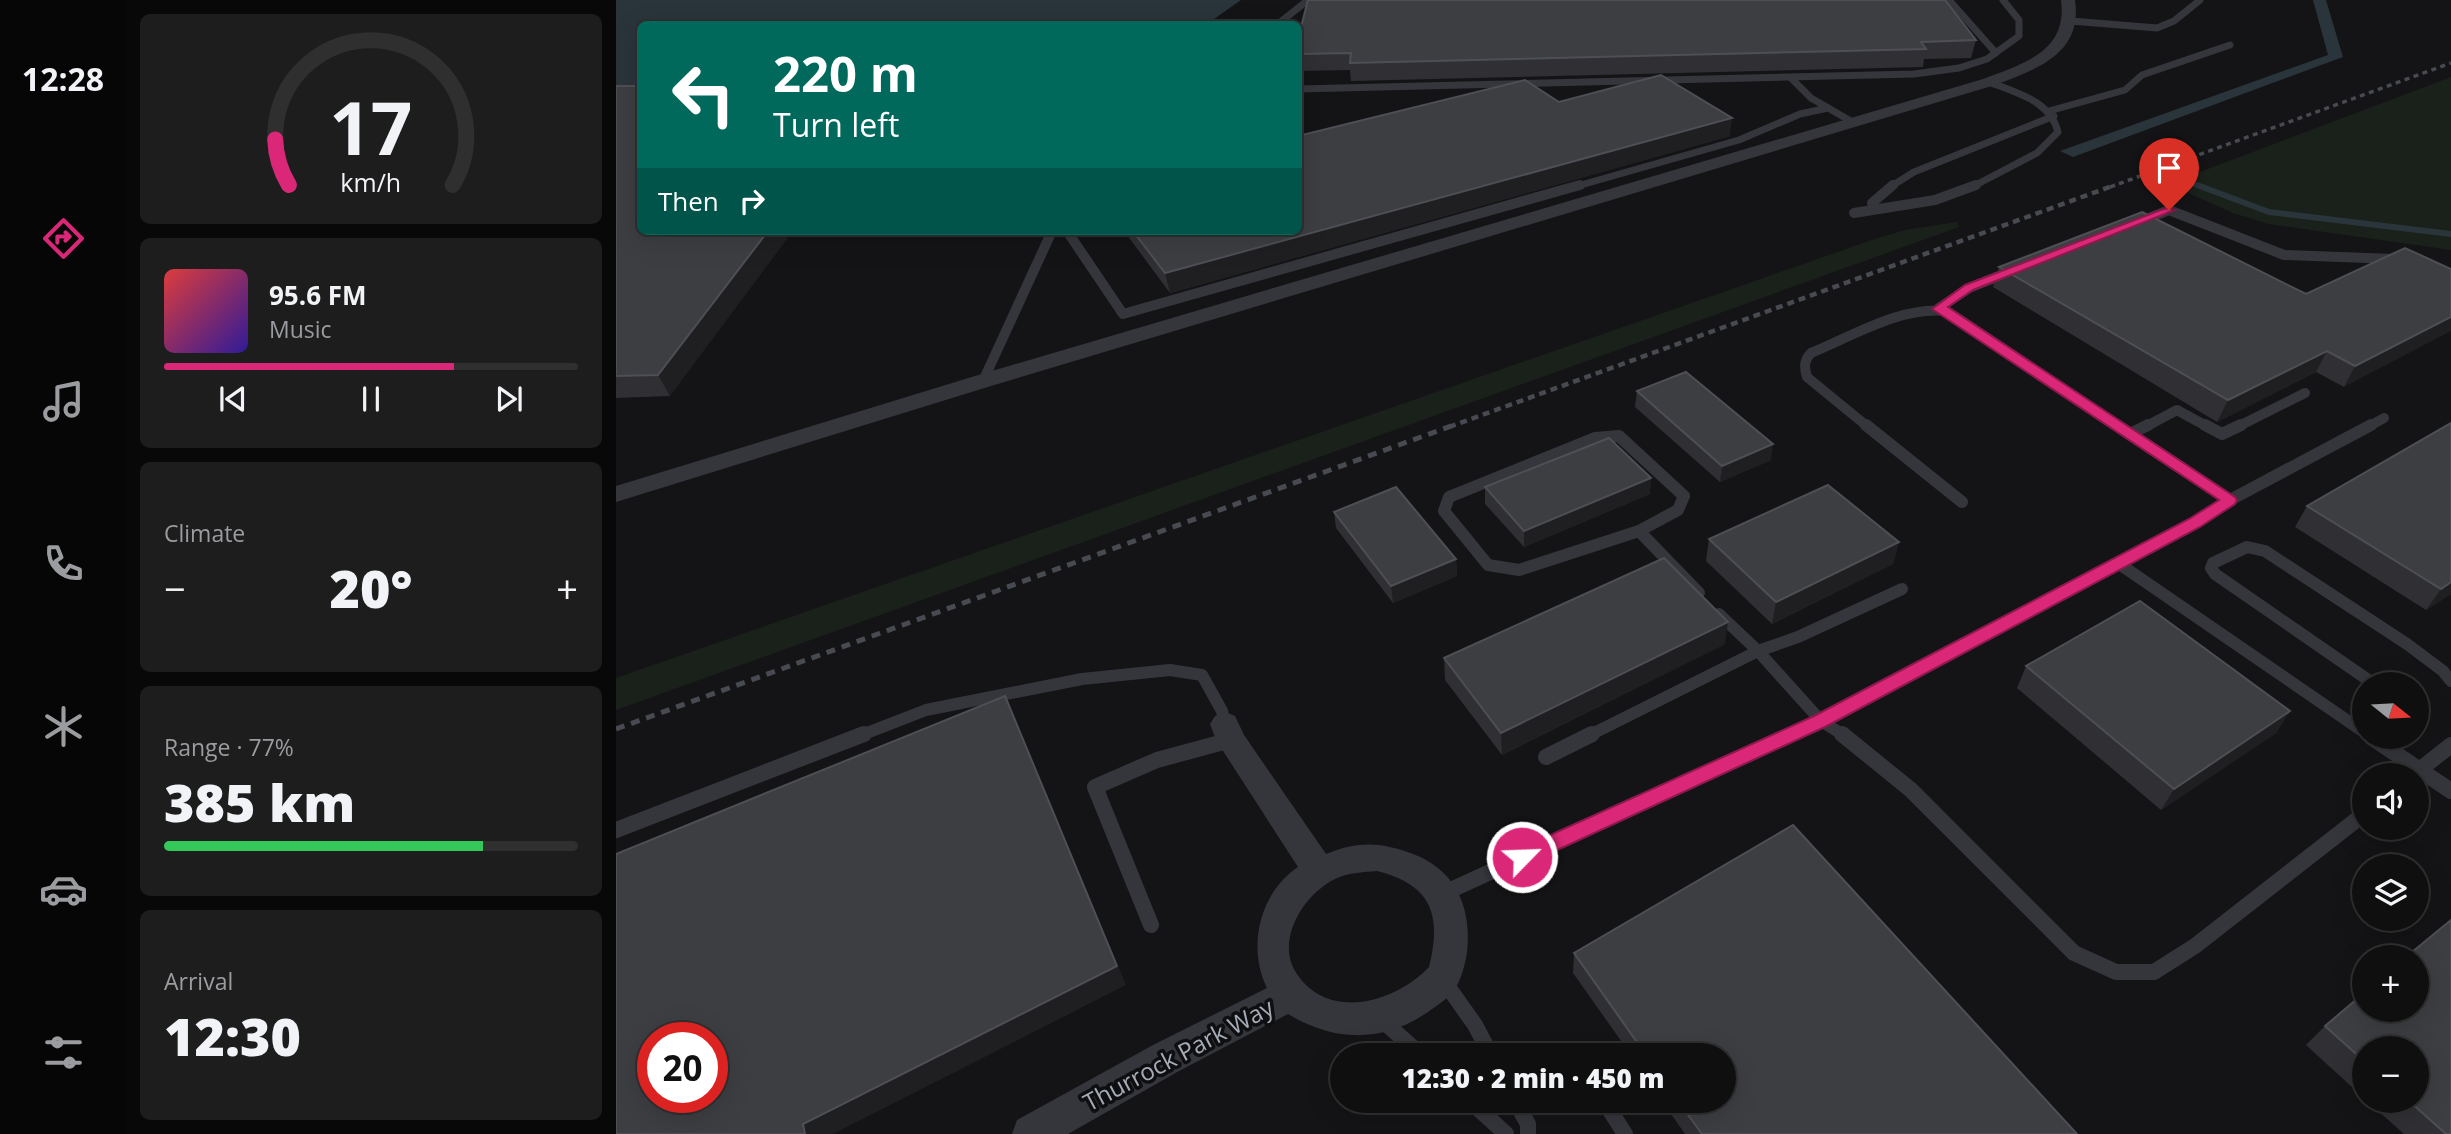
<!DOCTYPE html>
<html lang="en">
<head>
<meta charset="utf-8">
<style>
  body { margin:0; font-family:"Open Sans",sans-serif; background:#1d1d1e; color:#f1f3f6; height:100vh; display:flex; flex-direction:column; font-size:26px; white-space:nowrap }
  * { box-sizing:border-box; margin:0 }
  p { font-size:23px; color:#9b9c9f }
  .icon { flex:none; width:38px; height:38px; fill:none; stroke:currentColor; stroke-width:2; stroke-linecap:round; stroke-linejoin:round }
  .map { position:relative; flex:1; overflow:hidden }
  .drawer { display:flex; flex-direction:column; gap:14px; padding:14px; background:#080809; width:490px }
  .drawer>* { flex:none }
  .top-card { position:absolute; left:21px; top:21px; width:665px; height:214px; border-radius:10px; box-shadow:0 7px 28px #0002,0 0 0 2px #2f2f30; background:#00695c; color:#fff; overflow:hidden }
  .needle { width:46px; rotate:108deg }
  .controls { position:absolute; left:1736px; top:672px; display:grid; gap:14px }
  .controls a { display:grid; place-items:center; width:77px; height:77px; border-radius:50%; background:#0f0f10; box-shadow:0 7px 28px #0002,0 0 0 2px #2f2f30; font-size:35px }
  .speed { position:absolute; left:21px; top:1022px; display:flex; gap:14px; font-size:35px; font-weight:700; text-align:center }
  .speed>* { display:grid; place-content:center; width:91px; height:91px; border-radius:50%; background:#0f0f10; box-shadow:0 7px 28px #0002,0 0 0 2px #2f2f30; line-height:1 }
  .speed .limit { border:10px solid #d22; background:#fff; color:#111 }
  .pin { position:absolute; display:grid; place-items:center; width:60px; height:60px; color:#fff; margin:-72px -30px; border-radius:50% 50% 50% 0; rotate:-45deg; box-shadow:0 0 7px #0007 }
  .pin .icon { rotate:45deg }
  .me { position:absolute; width:77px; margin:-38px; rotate:66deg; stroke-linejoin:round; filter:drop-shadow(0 0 5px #0008) }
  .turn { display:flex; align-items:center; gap:24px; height:147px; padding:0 21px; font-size:32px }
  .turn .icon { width:91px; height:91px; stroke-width:2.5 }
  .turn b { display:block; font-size:49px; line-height:60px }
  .then { display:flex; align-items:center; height:66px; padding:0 21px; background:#0003; gap:14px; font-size:26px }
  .big { font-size:52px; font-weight:800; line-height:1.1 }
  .drawer .widget { flex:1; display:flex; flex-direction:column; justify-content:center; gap:10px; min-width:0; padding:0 24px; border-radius:10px; background:#1d1d1e }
  .drawer .dial { align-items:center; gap:0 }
  .dial svg { height:182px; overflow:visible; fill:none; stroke:#2f2f30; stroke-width:7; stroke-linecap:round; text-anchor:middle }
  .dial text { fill:#f1f3f6; stroke:none }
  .song { display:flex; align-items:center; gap:21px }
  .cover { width:84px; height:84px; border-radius:10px; background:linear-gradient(135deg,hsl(0 70% 55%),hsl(250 70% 35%)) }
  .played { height:7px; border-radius:4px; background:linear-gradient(90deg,#db2777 70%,#2f2f30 70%) }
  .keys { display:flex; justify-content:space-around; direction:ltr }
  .heat { display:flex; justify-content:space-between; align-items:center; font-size:38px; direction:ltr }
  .charge { height:10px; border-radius:5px; background:linear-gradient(90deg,#34c759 77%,#2f2f30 0) }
  .trip { position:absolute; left:714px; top:1043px; width:406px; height:70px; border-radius:35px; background:#0f0f10; box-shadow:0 7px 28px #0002,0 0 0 2px #2f2f30; font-weight:800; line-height:70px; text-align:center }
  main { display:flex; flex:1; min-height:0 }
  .tab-bar { display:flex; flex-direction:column; width:126px; justify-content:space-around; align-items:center; background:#060606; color:#9b9c9f }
  .tab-bar .icon { width:49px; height:49px }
  .tab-bar .current { color:#db2777 }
  .tab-bar b { font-size:32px; color:#f1f3f6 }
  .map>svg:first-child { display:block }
  .green { fill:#1a211b }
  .water { fill:#2a343b }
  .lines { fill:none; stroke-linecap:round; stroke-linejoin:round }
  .stream-far1 { stroke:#2a343b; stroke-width:4.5 }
  .stream { stroke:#2a343b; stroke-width:6 }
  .service-far3 { stroke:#35363c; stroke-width:7 }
  .service-far2 { stroke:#35363c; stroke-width:10 }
  .service-far1 { stroke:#35363c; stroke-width:12 }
  .service { stroke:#35363c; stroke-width:16 }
  .minor { fill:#35363c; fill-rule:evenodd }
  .rail-far2 { stroke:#484a51; stroke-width:3.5; stroke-dasharray:5 4.5; stroke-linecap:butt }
  .rail-far1 { stroke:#484a51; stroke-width:4.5; stroke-dasharray:7 5; stroke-linecap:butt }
  .rail { stroke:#484a51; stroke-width:5; stroke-dasharray:9 7; stroke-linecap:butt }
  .wall { fill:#303034 }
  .shaded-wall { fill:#1f1f22 }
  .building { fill:#3c3e42; stroke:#4d4f54; stroke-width:2; fill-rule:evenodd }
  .route { fill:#db2777; stroke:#8e194d; stroke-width:2 }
  .labels { text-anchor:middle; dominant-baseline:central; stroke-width:7; stroke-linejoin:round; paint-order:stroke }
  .near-street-label { font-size:24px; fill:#a5acb7; stroke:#0f0f11 }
</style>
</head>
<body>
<main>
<nav class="tab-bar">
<b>12:28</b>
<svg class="icon current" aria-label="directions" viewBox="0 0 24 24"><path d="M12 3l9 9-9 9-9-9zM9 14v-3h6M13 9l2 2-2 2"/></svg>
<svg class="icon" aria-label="music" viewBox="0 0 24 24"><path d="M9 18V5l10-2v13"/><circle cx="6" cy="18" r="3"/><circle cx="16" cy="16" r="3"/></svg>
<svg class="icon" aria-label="phone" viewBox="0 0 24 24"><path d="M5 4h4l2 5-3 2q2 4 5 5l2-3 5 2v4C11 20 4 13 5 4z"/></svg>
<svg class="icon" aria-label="climate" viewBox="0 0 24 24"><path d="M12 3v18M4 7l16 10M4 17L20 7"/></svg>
<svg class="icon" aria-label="car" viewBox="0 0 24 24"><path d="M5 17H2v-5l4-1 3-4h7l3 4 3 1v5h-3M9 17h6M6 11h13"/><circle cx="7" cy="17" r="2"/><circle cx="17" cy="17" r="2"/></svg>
<svg class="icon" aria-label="filters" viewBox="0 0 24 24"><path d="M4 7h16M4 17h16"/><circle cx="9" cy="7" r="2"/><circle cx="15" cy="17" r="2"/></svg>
</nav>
<section class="drawer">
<div class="widget dial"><svg viewBox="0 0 100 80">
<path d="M14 69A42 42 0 1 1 86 69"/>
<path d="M14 69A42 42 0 0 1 8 49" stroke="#db2777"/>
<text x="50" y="56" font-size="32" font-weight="700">17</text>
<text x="50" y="72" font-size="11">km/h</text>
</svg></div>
<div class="widget">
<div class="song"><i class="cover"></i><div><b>95.6 FM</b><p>Music</p></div></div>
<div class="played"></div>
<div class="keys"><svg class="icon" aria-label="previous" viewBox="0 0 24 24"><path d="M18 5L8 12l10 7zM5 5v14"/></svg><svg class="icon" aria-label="pause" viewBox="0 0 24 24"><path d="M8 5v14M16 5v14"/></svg><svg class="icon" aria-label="next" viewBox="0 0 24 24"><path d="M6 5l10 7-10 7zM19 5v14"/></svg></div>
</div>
<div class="widget"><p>Climate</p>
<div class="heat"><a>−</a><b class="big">20°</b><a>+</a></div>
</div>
<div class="widget"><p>Range · 77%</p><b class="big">385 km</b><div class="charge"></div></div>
<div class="widget"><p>Arrival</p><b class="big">12:30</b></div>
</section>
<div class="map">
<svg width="1835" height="1134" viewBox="0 0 1835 1134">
  <rect width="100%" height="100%" fill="#141416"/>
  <g class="green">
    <polygon points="1835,77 1835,250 1653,224 1617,213 1552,184"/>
    <polygon points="1341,222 1343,227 0,710 0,678 1259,239 1289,230"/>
  </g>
  <g class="water">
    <polygon points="0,0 625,0 591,24 24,24 24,85 0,85"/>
    <polygon points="1697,0 1710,0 1727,57 1457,157 1444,151 1712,55"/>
  </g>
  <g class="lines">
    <polyline class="stream-far1" points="1570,181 1585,187"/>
    <polyline class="stream" points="1581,185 1653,212 1835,234"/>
    <g class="service-far3">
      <polyline points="1333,0 1380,53"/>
      <polyline points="1455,21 1541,28 1558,21 1584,0"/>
      <polyline points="662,24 692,0"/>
      <polyline points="1175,78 1195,98 1238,123"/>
      <polyline points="682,89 1298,74 1343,68 1371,59 1403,36 1403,20 1387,0"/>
      <polyline points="1433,111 1509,90 1526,75 1614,45"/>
      <polyline points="958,187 1123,140 1184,114 1212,108"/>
      <polyline points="1274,187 1298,172 1438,116"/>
      <path d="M1356,187L1421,153L1442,132C1434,100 1400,93 1373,82"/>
    </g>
    <g class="service-far2">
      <polyline points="1261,209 1256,203 1277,185"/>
      <polyline points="1238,213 1319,200 1360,185"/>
      <polyline points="1521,223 1553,210 1668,255 1779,259"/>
      <polyline points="451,231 507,314 964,185"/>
      <polyline points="1323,308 1353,288 1393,272"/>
      <polyline points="367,381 436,231"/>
      <path d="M1252,427L1191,377C1188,367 1188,360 1195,353C1237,336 1284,306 1331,311L1504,427"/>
      <polyline points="1529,427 1561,410 1592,427"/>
      <polyline points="1621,427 1689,393"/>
      <polyline points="1752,427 1768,418"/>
    </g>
    <g class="service-far1">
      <polyline points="1250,425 1346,502"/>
      <polyline points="1501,425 1614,500"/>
      <polyline points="1589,425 1606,434 1625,425"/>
      <polyline points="1514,434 1532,425"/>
      <polygon points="1003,436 1068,496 1062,510 1023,531 903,570 872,565 828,511 833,497 979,438"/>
      <polyline points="1023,531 1083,593"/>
      <polyline points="1502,563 1748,732"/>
      <polyline points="1103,614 1142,651 1205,721 1229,736"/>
      <polyline points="1758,684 1599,574 1595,568 1597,563 1631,547 1649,551 1791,644 1827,671 1835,681"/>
      <polyline points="243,736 310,710 466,679 554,670 586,675 606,711 609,724"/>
      <polyline points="972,736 1142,651 1182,637 1286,589"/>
      <polyline points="1173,736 1578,523 1614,500 1755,425"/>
    </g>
    <g class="service">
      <polyline points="1226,734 1295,790 1458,953 1500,972 1538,972 1579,946 1748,814"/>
      <polyline points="1755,737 1835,791"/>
      <polyline points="930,757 976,734"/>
      <polyline points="1797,775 1835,745"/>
      <polyline points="0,830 248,734"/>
      <polyline points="826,894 1176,734"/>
      <polyline points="535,925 479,787 541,760 615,740"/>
      <polyline points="828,981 859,1025 875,1055"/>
      <polyline points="766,1020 805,1055"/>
      <polyline points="854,1101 890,1134"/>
      <polyline points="899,1101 912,1124 912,1134"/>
      <polyline points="988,1101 1009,1134"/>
    </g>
    <g class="minor">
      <path d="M1445,0H1459C1467,54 1421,69 1379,85L375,386L0,502V486L359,376L1367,79C1408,64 1452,51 1445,0Z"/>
      <path d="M609,712L619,716L628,735L710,854C743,841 764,842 797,854C840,870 856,908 851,952C849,965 845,981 837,992C830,1000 820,1006 812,1012C767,1043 718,1042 672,1014L563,1071L452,1134H396L401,1120L537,1045L651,988C631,948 643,893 682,867L600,740L594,724L599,716ZM761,871C816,885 826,915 813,967C780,1002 713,1022 681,974C658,941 688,894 719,879C731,873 747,872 761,871Z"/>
    </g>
    <polyline class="rail-far2" points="1494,187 1835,63"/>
    <polyline class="rail-far1" points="833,427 1499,185"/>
    <polyline class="rail" points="0,729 838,425"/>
  </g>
  <g class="wall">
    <polygon points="682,39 1360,40 1355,58 1308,59 1307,67 735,81 734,70 682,71"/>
    <polygon points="0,86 54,396 0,398"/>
    <polygon points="943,102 1114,136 554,293 508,231 682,231"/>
    <polygon points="1383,267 1690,294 1835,269 1728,387 1700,372 1601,422 1377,287"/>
    <polygon points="1021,391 1155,460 1104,482 1019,407"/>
    <polygon points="869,487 1034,494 908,547 869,504"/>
    <polygon points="1691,506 1835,594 1810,610 1679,527"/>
    <polygon points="718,512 840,559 841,576 777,603 720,528"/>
    <polygon points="1093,539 1283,542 1277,564 1156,624 1090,561"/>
    <polygon points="1109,644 886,755 829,680 828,658"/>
    <polygon points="1410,666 1674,711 1660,733 1545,810 1401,688"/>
    <polygon points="1835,920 1835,1134 1788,1134 1751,1101 1801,1101 1801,1048 1748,1048 1748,1098 1690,1045 1709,1026 1748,993 1748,1010 1801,1010 1801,957 1790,957"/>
    <polygon points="958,953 1461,1134 1069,1134 1046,1101 1108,1101 1108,1055 1015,1055 957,973"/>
  </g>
  <g class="shaded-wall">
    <polygon points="1116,118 1114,136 554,293 549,273"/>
    <polygon points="152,231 177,231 54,396 42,375"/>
    <polygon points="1835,317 1835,331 1728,387 1739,366"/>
    <polygon points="1711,351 1700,372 1601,422 1612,400"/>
    <polygon points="1157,444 1155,460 1104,482 1106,466"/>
    <polygon points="1035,478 1034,494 908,547 908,531"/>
    <polygon points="1283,542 1277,564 1156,624 1160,602"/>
    <polygon points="840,559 841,576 777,603 775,586"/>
    <polygon points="1835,582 1835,594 1810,610 1825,589"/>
    <polygon points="1112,622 1109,644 886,755 885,733"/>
    <polygon points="389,696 510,985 217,1134 189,1134 187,1124"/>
    <polygon points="1674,711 1660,733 1545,810 1558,789"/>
  </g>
  <g class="building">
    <polygon points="692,0 1329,0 1360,40 1305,42 1310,49 734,63 735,53 682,54 682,39"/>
    <polygon points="1045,75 1116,118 549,273 517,231 682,231 682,136 909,80 943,102"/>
    <polygon points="0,86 24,86 24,231 152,231 42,375 0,376"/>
    <polygon points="1526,212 1690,294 1789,248 1835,269 1835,317 1739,366 1711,351 1612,400 1383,267"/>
    <polygon points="1070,372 1157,444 1106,466 1021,391"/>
    <polygon points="1835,423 1835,582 1825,589 1691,506"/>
    <polygon points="993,438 1035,478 908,531 869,487"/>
    <polygon points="1212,485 1283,542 1160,602 1093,539"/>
    <polygon points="780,487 840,559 775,586 718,512"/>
    <polygon points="1048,558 1112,622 885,733 828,658"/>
    <polygon points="1524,601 1674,711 1558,789 1410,666"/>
    <path d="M389,696L501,966L187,1124L189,1134H0V854ZM37,1038H96V1097H37Z"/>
    <polygon points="1177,825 1461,1134 1086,1134 1062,1101 1108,1101 1108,1055 1030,1055 958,953"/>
    <polygon points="1835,920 1835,1134 1830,1134 1793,1101 1801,1101 1801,1048 1748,1048 1748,1061 1709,1026 1748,993 1748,1010 1801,1010 1801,957 1790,957"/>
  </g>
  <polygon class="route" points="1550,208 1559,210 1357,290 1332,307 1619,497 1621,500 1619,504 1584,527 1211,726 913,863 906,866 899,863 896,857 899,851 1198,716 1573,519 1603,500 1316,309 1349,285"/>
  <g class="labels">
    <g class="near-street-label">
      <text transform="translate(562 1054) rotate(-28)">Thurrock Park Way</text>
    </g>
  </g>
</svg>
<div class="controls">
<a><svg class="needle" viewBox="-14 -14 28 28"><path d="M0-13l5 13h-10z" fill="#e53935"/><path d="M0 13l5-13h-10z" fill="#9b9c9f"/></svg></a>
<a><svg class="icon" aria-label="sound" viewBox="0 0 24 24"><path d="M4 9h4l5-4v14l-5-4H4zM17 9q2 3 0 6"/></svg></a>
<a><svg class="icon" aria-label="layers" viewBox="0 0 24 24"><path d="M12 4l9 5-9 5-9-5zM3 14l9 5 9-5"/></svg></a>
<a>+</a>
<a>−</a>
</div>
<div class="speed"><div class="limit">20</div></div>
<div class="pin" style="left:1553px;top:210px;background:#d93025"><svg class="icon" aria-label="arrive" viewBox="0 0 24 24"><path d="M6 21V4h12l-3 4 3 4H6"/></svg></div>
<svg class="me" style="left:906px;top:857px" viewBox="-20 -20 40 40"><circle r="17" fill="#db2777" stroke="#fff" stroke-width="3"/><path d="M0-11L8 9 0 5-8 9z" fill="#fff"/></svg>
<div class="trip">12:30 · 2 min · 450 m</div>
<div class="top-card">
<div class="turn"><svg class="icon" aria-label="left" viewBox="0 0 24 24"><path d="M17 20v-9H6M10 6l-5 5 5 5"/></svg><div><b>220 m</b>Turn left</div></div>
<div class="then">Then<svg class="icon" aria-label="right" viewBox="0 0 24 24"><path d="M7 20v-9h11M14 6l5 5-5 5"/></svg></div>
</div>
</div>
</main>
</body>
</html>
